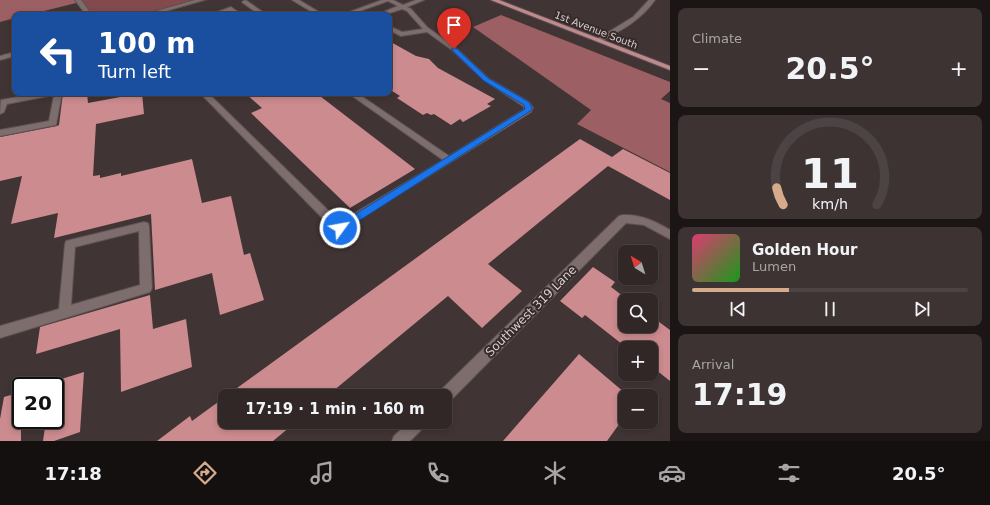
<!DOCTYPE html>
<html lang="en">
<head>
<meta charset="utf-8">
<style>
  body { margin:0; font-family:"DejaVu Sans",sans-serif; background:#3d3333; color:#f1f3f6; height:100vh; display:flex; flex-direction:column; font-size:15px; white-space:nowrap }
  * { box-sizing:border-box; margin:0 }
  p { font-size:13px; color:#a8a5a7 }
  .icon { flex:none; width:22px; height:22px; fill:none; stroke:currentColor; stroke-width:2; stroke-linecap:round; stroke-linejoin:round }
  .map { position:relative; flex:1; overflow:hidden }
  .panel { display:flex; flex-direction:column; gap:8px; padding:8px; background:#1b1515; width:320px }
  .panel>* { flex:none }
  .guide { position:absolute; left:12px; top:12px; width:380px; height:84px; border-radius:8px; box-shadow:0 2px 6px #0003,0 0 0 1px #4c4444; background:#1a4fa0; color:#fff; overflow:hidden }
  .needle { width:26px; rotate:322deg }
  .fabs { position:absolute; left:618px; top:245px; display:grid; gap:8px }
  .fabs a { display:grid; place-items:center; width:40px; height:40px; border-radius:8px; background:#312727; box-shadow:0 2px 6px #0003,0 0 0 1px #4c4444; font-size:20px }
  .speed { position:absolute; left:12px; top:377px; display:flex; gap:8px; font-size:20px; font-weight:700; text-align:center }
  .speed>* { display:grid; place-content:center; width:52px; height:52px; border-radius:50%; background:#312727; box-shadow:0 2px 6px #0003,0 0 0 1px #4c4444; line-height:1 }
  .speed .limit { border:2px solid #111; border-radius:6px; background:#fff; color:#111 }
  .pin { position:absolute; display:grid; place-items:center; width:34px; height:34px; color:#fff; margin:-41px -17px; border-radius:50% 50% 50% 0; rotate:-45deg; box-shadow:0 0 4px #0007 }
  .pin .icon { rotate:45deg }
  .me { position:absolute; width:44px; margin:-22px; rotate:58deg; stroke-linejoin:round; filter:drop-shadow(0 0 3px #0008) }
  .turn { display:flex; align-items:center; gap:14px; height:84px; padding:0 20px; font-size:18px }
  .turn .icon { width:52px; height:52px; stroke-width:2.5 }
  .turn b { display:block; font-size:28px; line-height:34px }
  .big { font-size:30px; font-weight:600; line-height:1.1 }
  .panel .card { flex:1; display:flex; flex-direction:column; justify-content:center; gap:6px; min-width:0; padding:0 14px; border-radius:8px; background:#3d3333 }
  .panel .dial { align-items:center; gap:0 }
  .dial svg { height:104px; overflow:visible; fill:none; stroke:#4c4444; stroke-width:7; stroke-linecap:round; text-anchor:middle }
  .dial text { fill:#f1f3f6; stroke:none }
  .song { display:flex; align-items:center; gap:12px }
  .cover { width:48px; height:48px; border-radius:6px; background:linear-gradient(135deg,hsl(340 70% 55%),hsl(120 70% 35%)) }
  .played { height:4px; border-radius:2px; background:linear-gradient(90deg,#d6ab8b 35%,#4c4444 35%) }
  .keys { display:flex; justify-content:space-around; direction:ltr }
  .heat { display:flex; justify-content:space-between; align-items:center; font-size:22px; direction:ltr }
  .trip { position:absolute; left:218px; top:389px; width:234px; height:40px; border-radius:8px; background:#312727; box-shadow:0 2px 6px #0003,0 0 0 1px #4c4444; font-weight:600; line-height:40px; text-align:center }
  .tabs { display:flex; height:64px; justify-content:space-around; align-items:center; background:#141010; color:#a8a5a7 }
  .tabs .icon { width:28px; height:28px }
  .tabs .current { color:#d6ab8b }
  .tabs b { font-size:18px; color:#f1f3f6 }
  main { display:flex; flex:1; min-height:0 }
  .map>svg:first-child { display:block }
  .green { fill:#824a4d }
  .forest { fill:#9c5f63 }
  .building { fill:#cc8b8e }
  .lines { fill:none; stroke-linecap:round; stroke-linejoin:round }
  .minor-casing { stroke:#5d5152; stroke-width:2 }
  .major-casing { stroke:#5d5152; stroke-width:2 }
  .minor { fill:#7d6d6d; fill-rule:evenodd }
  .major { fill:#c08a8c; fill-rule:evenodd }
  .route { fill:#1a73e8; stroke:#114b97 }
  .labels { text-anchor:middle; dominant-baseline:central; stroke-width:4; stroke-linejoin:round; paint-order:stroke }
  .far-street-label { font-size:10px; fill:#d9d0d0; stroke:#372a2a }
  .street-label { font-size:12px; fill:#d9d0d0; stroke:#372a2a }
</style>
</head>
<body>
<main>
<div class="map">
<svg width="670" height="441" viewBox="0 0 670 441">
  <rect width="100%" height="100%" fill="#413434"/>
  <polygon class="green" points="78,0 208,0 154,15 92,15"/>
  <g class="forest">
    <polygon points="0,0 78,0 80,2 28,15 15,15 15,18 0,22"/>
    <polygon points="501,15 670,82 670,91 661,99 670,103 670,172 577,124 591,110 473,27"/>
  </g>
  <g class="building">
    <polygon points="389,41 416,56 429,59 438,68 495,99 487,104 491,106 463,122 460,119 451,125 434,114 431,115 427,113 423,115 397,98 400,96 389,89"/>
    <polygon points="63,93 87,93 88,103 142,93 144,114 96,124 93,176 100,175 100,178 121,173 121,176 192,159 202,203 231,196 244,255 250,253 264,300 220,315 212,273 155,290 151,214 54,238 58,213 11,224 22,176 0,181 0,137 57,126 59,125"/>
    <polygon points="245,93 316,93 415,169 350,208 251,113 262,108"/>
    <polygon points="580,139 612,157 623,149 670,173 670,200 608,166 488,264 522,291 482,328 448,296 327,396 226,396"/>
    <polygon points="593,267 615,282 611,287 628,300 625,300 625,326 651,326 651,316 670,330 670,381 651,366 651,348 627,348 585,315 582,318 560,301"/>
    <polygon points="150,295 153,329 186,319 192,367 121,392 120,329 36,354 40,327"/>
    <polygon points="579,354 625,393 625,416 607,441 503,441"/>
    <polygon points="84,372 80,432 54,441 43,441 46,420 55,420 55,381"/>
    <polygon points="21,392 21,441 0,441 0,419 4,397"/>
    <polygon points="225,397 225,422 296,422 273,441 157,441 190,416 192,421"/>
  </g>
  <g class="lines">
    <g class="minor-casing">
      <g id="minor">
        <polygon points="75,0 81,0 92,15 86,15"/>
        <polygon points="195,0 204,0 152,15 143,15"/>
        <polygon points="245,0 247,1 267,15 260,15 243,3 242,2"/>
        <polygon points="292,0 299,0 324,15 317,15"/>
        <polygon points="382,0 393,0 403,5 416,0 424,0 407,7 411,9 427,27 456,48 488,78 529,102 533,108 531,112 339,232 335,231 200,93 208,93 340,222 443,160 348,93 357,93 449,156 525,109 523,106 484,80 452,50 427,32 401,36 389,30 389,26 402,32 423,29 407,11 402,9 384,15 376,15 398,6 388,1 349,15 341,15"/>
        <path d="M649,0H655C641,20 622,30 601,41H597V39L633,17Z"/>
        <polygon points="231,7 242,15 235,15 230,11 218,15 209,15"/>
        <polygon points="15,52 15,56 0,60 0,56"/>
        <polygon points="42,93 62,93 56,125 0,136 0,130 49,121 54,95 7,104 4,112 0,114 1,100"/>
        <path d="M623,215C640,214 655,221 670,230V239L644,225L626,223L450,401L445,403V396H438L440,391L619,216Z"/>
        <path d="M144,222L148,223L149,226L152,288L150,292L0,338V326L59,309L65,244L66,241ZM139,231L140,285L71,305L75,247Z"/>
        <polygon points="409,422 426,422 424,427 410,441 392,441 394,436"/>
      </g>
    </g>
    <g class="major-casing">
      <polygon id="major" points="491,0 499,0 670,66 670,70"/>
    </g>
    <use href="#minor" class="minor"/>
    <use href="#major" class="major"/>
  </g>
  <polygon class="route" points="452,48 456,48 488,78 529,102 532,108 532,110 343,231 336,231 335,228 336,226 525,109 524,105 484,81 452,50"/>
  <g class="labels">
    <g class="far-street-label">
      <text transform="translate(596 30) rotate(21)">1st Avenue South</text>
    </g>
    <g class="street-label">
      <text transform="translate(531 311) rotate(-45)">Southwest 319 Lane</text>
    </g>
  </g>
</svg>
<div class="fabs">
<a><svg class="needle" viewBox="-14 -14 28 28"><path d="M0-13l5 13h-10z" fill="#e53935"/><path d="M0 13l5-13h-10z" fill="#a8a5a7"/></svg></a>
<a><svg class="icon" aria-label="search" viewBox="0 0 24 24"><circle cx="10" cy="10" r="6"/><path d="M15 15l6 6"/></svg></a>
<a>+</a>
<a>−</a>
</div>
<div class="speed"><div class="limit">20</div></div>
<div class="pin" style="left:454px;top:49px;background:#d93025"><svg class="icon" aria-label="arrive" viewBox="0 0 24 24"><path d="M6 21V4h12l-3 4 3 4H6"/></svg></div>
<svg class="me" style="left:340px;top:228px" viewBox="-20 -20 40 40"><circle r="17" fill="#1a73e8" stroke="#fff" stroke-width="3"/><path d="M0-11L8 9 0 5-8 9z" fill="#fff"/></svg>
<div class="trip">17:19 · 1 min · 160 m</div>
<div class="guide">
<div class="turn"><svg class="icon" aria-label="left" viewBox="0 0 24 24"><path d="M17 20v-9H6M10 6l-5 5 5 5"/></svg><div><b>100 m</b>Turn left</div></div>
</div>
</div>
<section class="panel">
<div class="card"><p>Climate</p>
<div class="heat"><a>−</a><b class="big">20.5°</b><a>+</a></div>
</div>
<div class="card dial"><svg viewBox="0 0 100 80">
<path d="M14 69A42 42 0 1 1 86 69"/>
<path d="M14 69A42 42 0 0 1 9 56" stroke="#d6ab8b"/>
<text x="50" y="56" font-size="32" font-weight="700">11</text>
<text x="50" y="72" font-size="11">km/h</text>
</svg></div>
<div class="card">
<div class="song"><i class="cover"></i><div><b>Golden Hour</b><p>Lumen</p></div></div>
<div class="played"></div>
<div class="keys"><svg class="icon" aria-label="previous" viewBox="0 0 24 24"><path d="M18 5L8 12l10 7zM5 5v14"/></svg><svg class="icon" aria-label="pause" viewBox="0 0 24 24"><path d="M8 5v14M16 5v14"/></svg><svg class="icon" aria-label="next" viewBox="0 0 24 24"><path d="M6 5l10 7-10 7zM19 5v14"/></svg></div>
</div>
<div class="card"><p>Arrival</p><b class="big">17:19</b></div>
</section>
</main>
<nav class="tabs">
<b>17:18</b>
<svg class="icon current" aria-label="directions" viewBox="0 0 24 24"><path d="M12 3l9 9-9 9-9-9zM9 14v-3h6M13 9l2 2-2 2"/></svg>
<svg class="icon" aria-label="music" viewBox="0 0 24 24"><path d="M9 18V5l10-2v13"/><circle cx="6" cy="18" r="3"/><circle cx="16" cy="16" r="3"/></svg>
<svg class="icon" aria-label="phone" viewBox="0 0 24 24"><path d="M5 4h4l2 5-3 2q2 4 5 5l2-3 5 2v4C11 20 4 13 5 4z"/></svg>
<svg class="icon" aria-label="climate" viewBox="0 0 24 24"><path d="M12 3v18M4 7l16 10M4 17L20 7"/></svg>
<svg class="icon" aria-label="car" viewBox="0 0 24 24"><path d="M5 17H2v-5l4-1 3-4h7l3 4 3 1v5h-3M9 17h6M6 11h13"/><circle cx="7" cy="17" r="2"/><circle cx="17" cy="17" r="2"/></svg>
<svg class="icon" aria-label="filters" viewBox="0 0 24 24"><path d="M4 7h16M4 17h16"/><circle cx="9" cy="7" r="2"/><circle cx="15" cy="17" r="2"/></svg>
<b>20.5°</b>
</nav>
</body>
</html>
